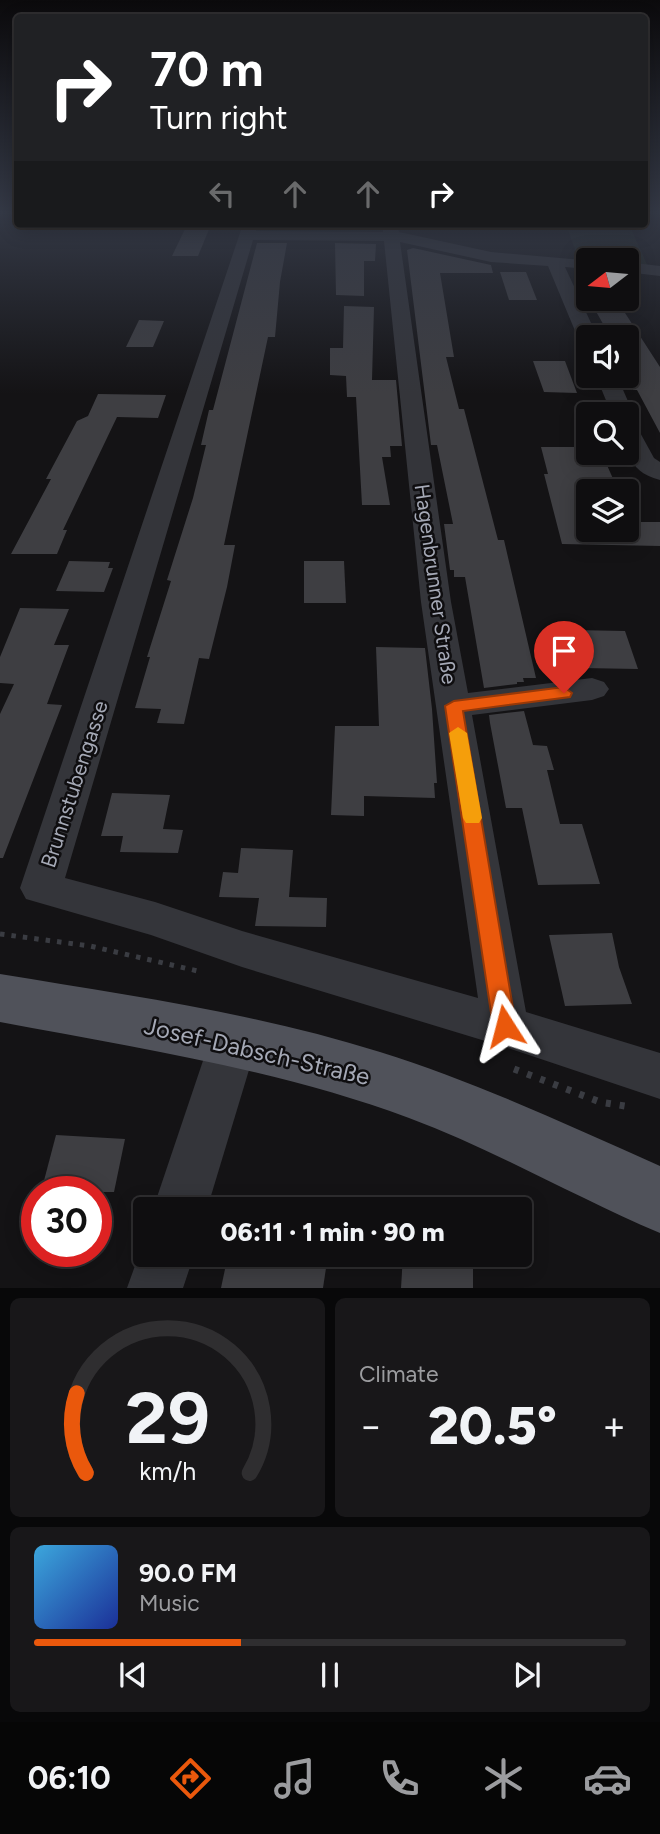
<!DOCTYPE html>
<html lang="en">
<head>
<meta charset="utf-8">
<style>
  body { margin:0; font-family:Figtree,sans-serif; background:#181719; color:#f1f3f6; height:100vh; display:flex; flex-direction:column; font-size:26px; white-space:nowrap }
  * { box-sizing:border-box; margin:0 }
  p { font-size:23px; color:#9b9c9f }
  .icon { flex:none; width:38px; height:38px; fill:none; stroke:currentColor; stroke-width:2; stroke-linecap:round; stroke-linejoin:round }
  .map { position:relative; height:1288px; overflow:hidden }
  .details { display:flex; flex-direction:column; gap:10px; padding:10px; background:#080809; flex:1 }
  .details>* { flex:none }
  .guide { position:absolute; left:14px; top:14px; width:634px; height:214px; border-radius:7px; box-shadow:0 4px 18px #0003,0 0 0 2px #2f2e30; background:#202124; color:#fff; overflow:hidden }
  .needle { width:46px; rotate:254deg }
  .fabs { position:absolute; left:576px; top:248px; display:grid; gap:14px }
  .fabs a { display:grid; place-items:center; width:63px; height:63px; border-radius:7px; background:#0f0e10; box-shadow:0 4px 18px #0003,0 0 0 2px #2f2e30; font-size:35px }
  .speed { position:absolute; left:21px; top:1176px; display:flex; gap:14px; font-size:35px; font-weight:700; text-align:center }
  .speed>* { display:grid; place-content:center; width:91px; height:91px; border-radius:50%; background:#0f0e10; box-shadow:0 4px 18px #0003,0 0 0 2px #2f2e30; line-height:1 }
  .speed .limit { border:10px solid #d22; background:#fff; color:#111 }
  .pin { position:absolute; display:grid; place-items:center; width:60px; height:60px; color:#fff; margin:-72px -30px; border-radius:50% 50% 50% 0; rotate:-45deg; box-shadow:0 0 7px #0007 }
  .pin .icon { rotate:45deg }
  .me { position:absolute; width:77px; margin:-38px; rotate:351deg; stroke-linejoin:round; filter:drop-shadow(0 0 5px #0008) }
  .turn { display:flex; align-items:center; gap:24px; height:147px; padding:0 21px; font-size:32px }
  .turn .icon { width:91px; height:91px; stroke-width:2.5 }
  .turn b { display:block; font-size:49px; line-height:60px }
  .lanes { display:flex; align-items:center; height:66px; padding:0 21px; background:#0003; justify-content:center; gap:35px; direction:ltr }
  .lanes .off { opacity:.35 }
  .big { font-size:52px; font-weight:800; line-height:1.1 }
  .details .card { flex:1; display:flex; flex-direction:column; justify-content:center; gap:10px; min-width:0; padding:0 24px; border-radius:10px; background:#181719 }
  .details .dial { align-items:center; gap:0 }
  .dial svg { height:182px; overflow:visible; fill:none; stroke:#2f2e30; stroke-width:7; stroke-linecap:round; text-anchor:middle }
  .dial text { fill:#f1f3f6; stroke:none }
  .song { display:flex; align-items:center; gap:21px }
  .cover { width:84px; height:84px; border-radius:10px; background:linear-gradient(135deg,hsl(200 70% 55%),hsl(230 70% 35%)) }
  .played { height:7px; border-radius:4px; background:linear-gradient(90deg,#ea580c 35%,#2f2e30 35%) }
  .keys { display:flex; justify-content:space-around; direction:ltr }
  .heat { display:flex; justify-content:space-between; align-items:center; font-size:38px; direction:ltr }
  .details .tiles { flex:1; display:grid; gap:10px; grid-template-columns:1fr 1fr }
  .card:last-child { grid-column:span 2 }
  .trip { position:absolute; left:133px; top:1197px; width:399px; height:70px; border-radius:7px; background:#0f0e10; box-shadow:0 4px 18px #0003,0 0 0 2px #2f2e30; font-weight:800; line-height:70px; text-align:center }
  .dock { display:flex; height:112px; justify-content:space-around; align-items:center; background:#060606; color:#9b9c9f }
  .dock .icon { width:49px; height:49px }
  .dock .on { color:#ea580c }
  .dock b { font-size:32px; color:#f1f3f6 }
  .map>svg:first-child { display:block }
  .green { fill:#1d251f }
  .building { fill:#3e3e42 }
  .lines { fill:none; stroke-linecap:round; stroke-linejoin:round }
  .path-far1 { stroke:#3a3c42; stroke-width:5; stroke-dasharray:4.5 7; stroke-linecap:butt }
  .path { stroke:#3a3c42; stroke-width:7; stroke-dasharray:5 9; stroke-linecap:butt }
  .minor { fill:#34353a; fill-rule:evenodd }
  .major { fill:#50525a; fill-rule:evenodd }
  .route { fill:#ea580c; stroke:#983908; stroke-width:2 }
  .slow { fill:#f59e0b }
  .labels { text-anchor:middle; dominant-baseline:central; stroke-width:5; stroke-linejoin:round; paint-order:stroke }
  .street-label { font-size:21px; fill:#a5a9b6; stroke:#0f0e10 }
  .near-street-label { font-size:24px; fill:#a5a9b6; stroke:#0f0e10 }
</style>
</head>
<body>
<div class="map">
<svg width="660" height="1288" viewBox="0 0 660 1288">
  <rect width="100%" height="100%" fill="#141315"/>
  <polygon class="green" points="566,224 629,224 648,267 627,264 626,261 579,261"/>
  <g class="building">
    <polygon points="186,227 210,227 198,256 172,256"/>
    <polygon points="257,243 287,243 280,282 275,337 268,337 224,545 235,545 227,587 209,659 199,658 184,724 157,723 161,709 135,708 150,657 147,657 171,581 167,580 193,498 206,445 201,445 209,410 213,410"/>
    <polygon points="335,243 376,244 375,261 364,261 364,296 336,295"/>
    <polygon points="413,248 491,265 493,273 440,273 454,357 446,357 459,409 464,409 498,540 504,540 536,678 523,678 524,682 517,682 517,684 484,688 465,577 454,577 454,570 450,570 444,524 453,524 437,445 431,445 407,250"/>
    <polygon points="500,272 526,272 537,300 509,300"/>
    <polygon points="589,299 616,299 660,367 660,433 637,390 633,390 625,376 626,338 611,338"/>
    <polygon points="344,306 374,307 372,380 396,380 402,446 390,446 391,457 382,457 390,505 362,505 356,397 347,397 346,376 330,375 330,348 343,348"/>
    <polygon points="139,320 164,321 153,347 126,347"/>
    <polygon points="533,361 565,361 577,393 544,392"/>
    <polygon points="98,394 166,395 158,418 117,417 63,530 67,530 57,554 11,554 51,479 46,479 77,421 88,416"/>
    <polygon points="541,447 574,447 579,463 606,463 619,492 588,492 588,530 626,530 626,508 633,522 660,522 660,546 562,544 544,474 548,474"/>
    <polygon points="69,561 110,562 108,568 113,568 104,592 56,591"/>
    <polygon points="304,561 344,561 346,603 304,603"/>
    <polygon points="20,608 69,609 54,645 69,645 47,704 62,705 3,858 0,858 0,714 14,684 0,683 0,657"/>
    <polygon points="572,630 625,631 638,669 582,668"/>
    <polygon points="376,647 425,648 432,709 437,783 434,783 435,798 364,796 364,816 331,815 335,726 379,726"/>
    <polygon points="524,711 533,745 547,746 554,770 547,770 560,824 582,824 600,884 538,885 522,808 506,808 490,723 489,715"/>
    <polygon points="112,793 170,795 163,829 183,830 178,853 120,852 123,836 101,836"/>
    <polygon points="241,848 293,850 289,897 327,898 326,927 255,926 259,898 219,897 223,872 238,873"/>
    <polygon points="612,933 619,967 632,1004 565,1006 549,935"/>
    <polygon points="56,1135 125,1139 114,1192 41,1192"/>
    <polygon points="228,1255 328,1255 323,1288 221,1288"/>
    <polygon points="403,1255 473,1255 473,1288 401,1288"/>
  </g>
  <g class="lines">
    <polyline class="path-far1" points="0,934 90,946 202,972"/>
    <polyline class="path" points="514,1069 600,1102 625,1106"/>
    <g class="minor">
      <path d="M243,224H257L256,231L383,232V224H397L399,232L491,252L594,261H588V269L565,267L598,338H588V344L578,338L548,266L491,262L400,242L451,602L468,693L592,678L604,682L609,689L604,696L592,700L472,715L526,1012L660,1053V1099L505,1047L242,967L151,935L26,899L20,888ZM253,240L384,241L421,602L478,998L242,931L155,902L65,878Z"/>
      <polygon points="626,262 660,266 660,276 626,272"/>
      <path d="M596,376H617L634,415L632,418L654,458L660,462V480C624,471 626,445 626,415H612Z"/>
      <polygon points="234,1019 251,1025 258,1040 207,1209 153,1209 210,1040 217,1025"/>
      <polygon points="145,1238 145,1255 194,1255 183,1288 127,1288"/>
    </g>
    <path class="major" d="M0,974C127,995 256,1013 380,1052C476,1082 568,1125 660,1166V1233C575,1197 495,1150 409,1118C277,1069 137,1048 0,1022Z"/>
  </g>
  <linearGradient id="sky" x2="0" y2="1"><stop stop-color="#0b0a0c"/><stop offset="0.54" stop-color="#343946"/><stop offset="1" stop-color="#343946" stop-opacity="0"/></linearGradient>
  <rect width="660" height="394" fill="url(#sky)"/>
  <polygon class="route" points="564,687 572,693 570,697 463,711 516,1026 513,1033 505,1036 496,1033 493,1026 445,706 454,701"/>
  <polygon class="slow" points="458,727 467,733 482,818 479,823 466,823 463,818 449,733"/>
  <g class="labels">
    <g class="street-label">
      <text transform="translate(436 584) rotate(82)">Hagenbrunner Straße</text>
      <text transform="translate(74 784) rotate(-72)">Brunnstubengasse</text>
    </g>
    <g class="near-street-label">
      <text transform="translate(257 1051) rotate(13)">Josef-Dabsch-Straße</text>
    </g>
  </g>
</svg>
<div class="fabs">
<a><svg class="needle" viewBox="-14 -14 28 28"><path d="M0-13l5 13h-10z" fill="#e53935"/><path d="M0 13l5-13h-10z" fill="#9b9c9f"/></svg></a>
<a><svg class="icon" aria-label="sound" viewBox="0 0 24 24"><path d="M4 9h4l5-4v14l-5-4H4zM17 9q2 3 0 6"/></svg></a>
<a><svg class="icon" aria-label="search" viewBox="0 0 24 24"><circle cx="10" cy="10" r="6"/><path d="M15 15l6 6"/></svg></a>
<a><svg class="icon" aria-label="layers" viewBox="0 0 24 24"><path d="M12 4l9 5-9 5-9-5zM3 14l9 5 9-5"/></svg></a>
</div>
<div class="speed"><div class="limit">30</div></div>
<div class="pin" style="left:564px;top:693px;background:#d93025"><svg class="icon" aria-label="arrive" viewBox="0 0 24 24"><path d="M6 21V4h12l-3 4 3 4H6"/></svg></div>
<svg class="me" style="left:505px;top:1026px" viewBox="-20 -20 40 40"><path d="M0-17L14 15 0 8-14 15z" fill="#ea580c" stroke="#fff" stroke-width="4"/></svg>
<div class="trip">06:11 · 1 min · 90 m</div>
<div class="guide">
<div class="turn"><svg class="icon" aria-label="right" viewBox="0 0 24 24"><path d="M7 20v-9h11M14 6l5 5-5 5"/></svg><div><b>70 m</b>Turn right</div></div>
<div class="lanes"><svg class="icon off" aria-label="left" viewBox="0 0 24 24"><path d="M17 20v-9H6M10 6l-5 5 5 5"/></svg><svg class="icon off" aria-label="ahead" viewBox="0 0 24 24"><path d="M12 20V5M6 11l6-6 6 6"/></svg><svg class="icon off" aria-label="ahead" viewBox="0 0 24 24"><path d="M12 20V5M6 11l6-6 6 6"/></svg><svg class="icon" aria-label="right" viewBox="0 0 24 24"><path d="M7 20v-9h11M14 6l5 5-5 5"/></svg></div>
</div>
</div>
<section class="details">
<div class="tiles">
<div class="card dial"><svg viewBox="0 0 100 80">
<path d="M14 69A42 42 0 1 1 86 69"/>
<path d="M14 69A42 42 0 0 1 10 34" stroke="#ea580c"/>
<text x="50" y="56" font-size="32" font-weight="700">29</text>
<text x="50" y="72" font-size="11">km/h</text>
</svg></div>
<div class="card"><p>Climate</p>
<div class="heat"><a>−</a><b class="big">20.5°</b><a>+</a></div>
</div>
<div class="card">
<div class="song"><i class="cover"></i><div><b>90.0 FM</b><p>Music</p></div></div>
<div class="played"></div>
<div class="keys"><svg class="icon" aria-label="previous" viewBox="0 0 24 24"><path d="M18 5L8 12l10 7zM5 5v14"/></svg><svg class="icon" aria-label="pause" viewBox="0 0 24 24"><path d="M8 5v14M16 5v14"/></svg><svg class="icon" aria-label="next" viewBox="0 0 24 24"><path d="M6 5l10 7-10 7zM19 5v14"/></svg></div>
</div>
</div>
</section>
<nav class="dock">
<b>06:10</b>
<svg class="icon on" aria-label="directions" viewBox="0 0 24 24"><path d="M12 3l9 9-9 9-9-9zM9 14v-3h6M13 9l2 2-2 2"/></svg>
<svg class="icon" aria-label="music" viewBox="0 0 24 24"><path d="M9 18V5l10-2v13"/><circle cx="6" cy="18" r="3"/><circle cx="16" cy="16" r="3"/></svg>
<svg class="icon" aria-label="phone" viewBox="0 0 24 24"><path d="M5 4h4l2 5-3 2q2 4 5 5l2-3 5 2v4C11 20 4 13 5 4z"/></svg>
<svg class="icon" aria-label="climate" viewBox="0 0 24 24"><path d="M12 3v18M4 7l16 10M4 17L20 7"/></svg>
<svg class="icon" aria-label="car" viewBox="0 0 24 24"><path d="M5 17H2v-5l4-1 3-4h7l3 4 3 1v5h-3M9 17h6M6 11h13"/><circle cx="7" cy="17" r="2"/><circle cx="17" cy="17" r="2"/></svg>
</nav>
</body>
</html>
